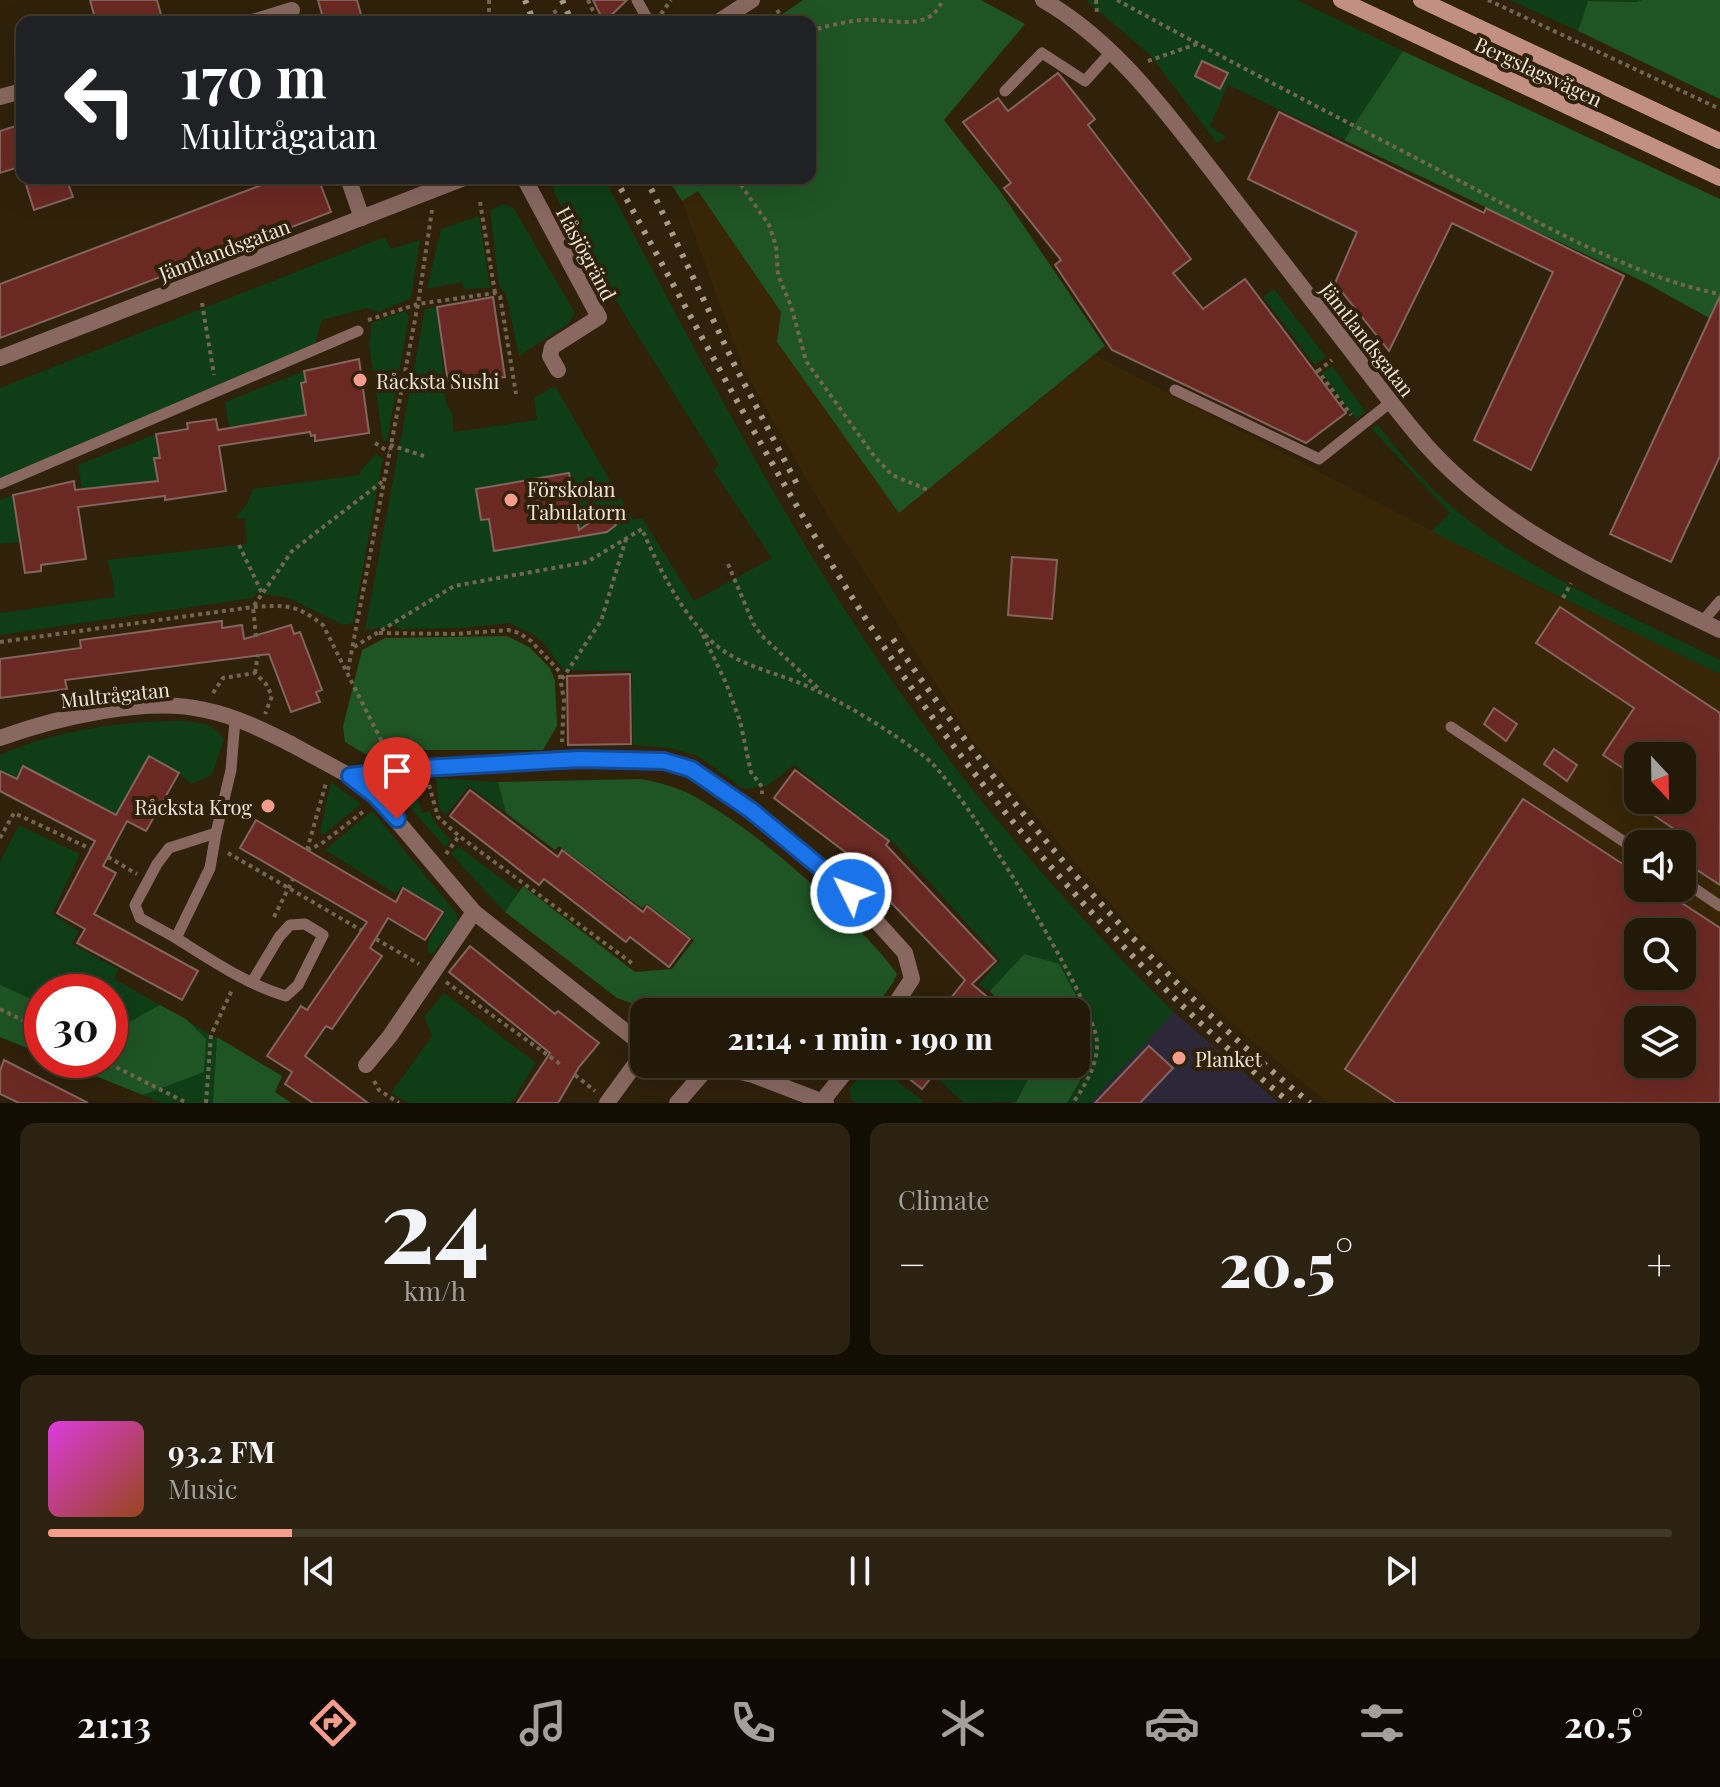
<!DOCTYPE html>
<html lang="en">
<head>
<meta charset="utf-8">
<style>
  body { margin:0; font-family:"Playfair Display",serif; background:#2b2212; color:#f1f3f6; height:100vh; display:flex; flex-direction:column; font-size:30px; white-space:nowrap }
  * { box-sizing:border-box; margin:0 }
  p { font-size:26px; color:#a3a09c }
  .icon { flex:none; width:44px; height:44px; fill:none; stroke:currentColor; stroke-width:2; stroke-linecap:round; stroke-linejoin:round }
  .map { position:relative; height:1103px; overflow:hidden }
  .sheet { display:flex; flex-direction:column; gap:20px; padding:20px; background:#130e04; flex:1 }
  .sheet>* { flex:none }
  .banner { position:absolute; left:16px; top:16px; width:800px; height:168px; border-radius:16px; box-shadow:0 8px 32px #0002,0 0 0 2px #403829; background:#202124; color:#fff; overflow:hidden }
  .needle { width:52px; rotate:158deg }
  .fabs { position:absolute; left:1624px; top:742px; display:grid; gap:16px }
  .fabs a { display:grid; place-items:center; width:72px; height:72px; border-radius:16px; background:#231908; box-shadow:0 8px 32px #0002,0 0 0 2px #403829; font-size:40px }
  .speed { position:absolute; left:24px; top:974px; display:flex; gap:16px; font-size:40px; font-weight:700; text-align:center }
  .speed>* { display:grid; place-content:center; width:104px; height:104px; border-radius:50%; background:#231908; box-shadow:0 8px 32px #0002,0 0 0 2px #403829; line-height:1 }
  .speed .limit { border:12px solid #d22; background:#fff; color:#111 }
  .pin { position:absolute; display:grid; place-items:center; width:68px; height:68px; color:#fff; margin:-82px -34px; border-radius:50% 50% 50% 0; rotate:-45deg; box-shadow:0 0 8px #0007 }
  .pin .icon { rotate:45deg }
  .me { position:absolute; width:88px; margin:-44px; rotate:312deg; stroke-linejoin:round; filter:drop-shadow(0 0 6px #0008) }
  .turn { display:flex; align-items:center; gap:28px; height:168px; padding:0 32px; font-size:36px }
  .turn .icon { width:104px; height:104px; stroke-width:2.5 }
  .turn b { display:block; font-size:56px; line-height:68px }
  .big { font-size:60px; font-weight:800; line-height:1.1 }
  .sheet .card { flex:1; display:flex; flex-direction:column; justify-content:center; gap:12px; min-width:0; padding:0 28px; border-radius:16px; background:#2b2212 }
  .sheet .dial { align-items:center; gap:0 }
  .dial b { font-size:104px; line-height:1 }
  .song { display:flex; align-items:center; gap:24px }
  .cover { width:96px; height:96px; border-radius:12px; background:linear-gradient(135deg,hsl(300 70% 55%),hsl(20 70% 35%)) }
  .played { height:8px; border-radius:4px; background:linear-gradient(90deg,#f49d8c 15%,#403829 15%) }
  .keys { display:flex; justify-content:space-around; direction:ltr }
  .heat { display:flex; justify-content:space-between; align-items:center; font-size:44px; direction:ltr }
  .sheet .tiles { flex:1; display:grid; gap:20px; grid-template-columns:1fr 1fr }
  .card:last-child { grid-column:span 2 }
  .trip { position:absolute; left:630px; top:998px; width:460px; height:80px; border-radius:16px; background:#231908; box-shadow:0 8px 32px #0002,0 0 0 2px #403829; font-weight:800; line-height:80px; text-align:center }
  .tabs { display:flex; height:128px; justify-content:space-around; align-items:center; background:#0e0a03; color:#a3a09c }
  .tabs .icon { width:56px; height:56px }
  .tabs .on { color:#f49d8c }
  .tabs b { font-size:36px; color:#f1f3f6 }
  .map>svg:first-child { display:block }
  .built { fill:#382607; fill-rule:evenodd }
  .education { fill:#2c2839 }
  .green { fill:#0f3d16 }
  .forest { fill:#1f5425 }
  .building { fill:#6b2923; stroke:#83645f; stroke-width:2; fill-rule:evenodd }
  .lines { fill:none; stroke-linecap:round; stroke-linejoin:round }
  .path { stroke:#726551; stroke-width:4; stroke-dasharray:4 4; stroke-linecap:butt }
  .service { stroke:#886861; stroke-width:11 }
  .minor { stroke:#886861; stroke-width:16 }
  .secondary { stroke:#c28f83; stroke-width:16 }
  .rail { stroke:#a79b8a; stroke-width:6; stroke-dasharray:4 8; stroke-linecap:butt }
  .minor-bridge { stroke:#886861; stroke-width:16 }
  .route-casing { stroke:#114b97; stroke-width:20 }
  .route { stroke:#1a73e8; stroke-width:14 }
  .poi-dot { fill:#f49d8c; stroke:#2f210a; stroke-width:3 }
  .labels { text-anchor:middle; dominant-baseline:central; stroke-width:8; stroke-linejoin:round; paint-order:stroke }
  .street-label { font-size:20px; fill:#eee4d7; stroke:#2f210a }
  .poi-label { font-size:20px; fill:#eee4d7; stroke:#2f210a; text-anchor:start }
</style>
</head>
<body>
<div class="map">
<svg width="1720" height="1103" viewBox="0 0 1720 1103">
  <rect width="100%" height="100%" fill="#2f210a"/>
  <path class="built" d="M698,190L781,312L899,513L1095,355L1538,586L1720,674V1103H1328L1245,1035L1130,927L972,740L822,506L744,370L682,201ZM1638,756H1682V800H1638ZM1638,844H1682V888H1638ZM1638,932H1682V976H1638ZM1638,1020H1682V1064H1638Z"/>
  <polygon class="education" points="1174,1012 1279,1103 1090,1103"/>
  <g class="green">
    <polygon points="1086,0 1297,0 1403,51 1344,140 1228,85 1210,126 1226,137 1217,143 1150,55"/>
    <polygon points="1510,0 1642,0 1636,2 1588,1 1578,31"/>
    <path d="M553,178H604C701,361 795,547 917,716C993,822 1081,921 1174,1012L1090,1103H1067L1084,1077V1012L1024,954L990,991L978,985L1000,960L895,844L794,765L767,786L744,789L698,756L670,748L633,745L632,671L563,670L544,643L531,633L509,623L463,628L399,629L396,626L365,630L425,309L437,307L446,403L452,412L454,432L537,420L534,398L555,386L633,520L642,518L694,601L772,558L713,470L719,465L623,312L554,193Z"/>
    <polygon points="503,204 513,207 575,313 567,325 519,356 506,294 499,286 490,210"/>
    <polygon points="479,216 490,288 464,289 462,282 427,289 441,229"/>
    <polygon points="385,237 391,249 420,240 411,298 379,312 367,308 322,320 314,347 0,483 0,388"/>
    <polygon points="1274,289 1326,357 1315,365 1263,297"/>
    <polygon points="405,311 409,316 387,441 383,441 369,344 372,323"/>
    <polygon points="1332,366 1366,412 1356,419 1322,373"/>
    <polygon points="304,371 311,414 229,427 225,402"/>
    <path d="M1378,425C1403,457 1430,490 1462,515C1539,577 1632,617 1720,660V674L1538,586L1432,531L1450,513L1371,428Z"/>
    <polygon points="156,434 160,458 155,458 161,480 82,489 78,465"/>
    <polygon points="376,454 383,458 353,623 343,625 289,598 256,593 253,598 0,635 0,613 114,597 113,580 107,560 247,544 245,518 235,518 246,506 253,489 360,475 361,470"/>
    <polygon points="13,495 20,542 0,544 0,500"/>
    <path d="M169,721C190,721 211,720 224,739L212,775L191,784L179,773L148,756L116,815L24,767L17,779L0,771V755C55,731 110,723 169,721Z"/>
    <polygon points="421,778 424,790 417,794 422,813 429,811 437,825 451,840 445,847 409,806 405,794 409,783"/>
    <polygon points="436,778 498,782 506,813 469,786 446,815 439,808"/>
    <polygon points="331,782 361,804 324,834 320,833"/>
    <polygon points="372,811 457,914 458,922 433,954 428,952 428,941 445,912 402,886 396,894 325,850"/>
    <polygon points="19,825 80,854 52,914 79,931 72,944 118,969 115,979 282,1076 275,1092 291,1103 162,1103 56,1060 110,1060 110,992 42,992 42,1054 0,1037 0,862"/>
    <polygon points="458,846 519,892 505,912 451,854"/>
    <polygon points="444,993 536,1063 511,1103 409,1103 391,1093 432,1036 424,1017"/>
    <polygon points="952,1064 1034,1064 1035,1068 1016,1102 964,1103 940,1081"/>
    <polygon points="864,1070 884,1071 923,1101 922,1103 855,1103 851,1099 849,1089"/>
  </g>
  <g class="forest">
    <polygon points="803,0 981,0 1025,24 944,120 1000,191 1105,346 899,513 777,342 781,312 698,191 682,201 667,178 810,178 810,22 771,22"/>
    <polygon points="1642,0 1720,0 1720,99 1578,31 1588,1 1636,2"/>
    <polygon points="1403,51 1720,199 1720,324 1646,283 1344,140"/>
    <polygon points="507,636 529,647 550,668 555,681 557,726 543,750 395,750 365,754 345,742 343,727 362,650 385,638"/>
    <path d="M641,779C662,783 681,788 699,799C754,831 803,874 848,919C865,936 883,954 897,974L893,983L871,1012H656L617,998L505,912L523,886L635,972L672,969L694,940L647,904L642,908L559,846L555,850L506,813L498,782Z"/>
    <path d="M1024,954L1059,964C1090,1022 1107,1042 1067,1103H1010L1016,1102L1034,1068V1064H1076V1012H1007L990,991Z"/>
    <polygon points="0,985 42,1004 42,1054 0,1037"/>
    <polygon points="160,1005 186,1019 206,1039 204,1072 143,1095 56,1060 110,1060 110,1033"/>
    <polygon points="217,1037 282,1076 275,1092 291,1103 213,1103"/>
  </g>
  <g class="building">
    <polygon points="90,0 157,0 163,22 96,22"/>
    <polygon points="318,0 357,0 363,22 324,22"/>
    <polygon points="593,0 627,0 604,22"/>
    <polygon points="1202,61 1228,73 1220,89 1195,76"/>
    <polygon points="1058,73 1095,119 1088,125 1191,259 1173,273 1203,309 1245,279 1346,413 1306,443 1112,350 1055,265 1061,260 1004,188 1011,183 963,122 998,98 1008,111"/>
    <polygon points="1279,112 1484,213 1486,208 1624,276 1531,470 1474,440 1553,272 1452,223 1389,351 1335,283 1357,232 1248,179"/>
    <polygon points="22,124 22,166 0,173 0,131"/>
    <polygon points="24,178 66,178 73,197 34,210"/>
    <polygon points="280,178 318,178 331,212 0,338 0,284"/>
    <polygon points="1720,296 1720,456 1671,562 1610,534"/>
    <polygon points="493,297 505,377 448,383 437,307"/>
    <polygon points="359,359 369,433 315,441 315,435 311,436 310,432 219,446 226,491 165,500 165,496 78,507 86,559 41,565 41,571 25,573 13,495 74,481 75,490 158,481 154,458 160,458 156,434 188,429 187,423 216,419 218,430 306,415 301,383 306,382 304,371"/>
    <polygon points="569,473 579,530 606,511 616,525 607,532 494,551 489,519 481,520 476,489"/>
    <polygon points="1012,557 1057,560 1052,619 1008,615"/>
    <polygon points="1560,607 1720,713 1720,885 1682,860 1683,835 1631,800 1682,800 1682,756 1638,756 1638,778 1603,755 1634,708 1536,643"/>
    <polygon points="222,621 222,628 242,625 244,639 291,625 294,634 300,632 322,690 316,692 320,702 291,712 269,654 65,680 67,689 0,698 0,659 81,648 80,640"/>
    <polygon points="630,674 631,744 568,745 567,676"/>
    <polygon points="1494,708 1517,724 1506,741 1484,724"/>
    <polygon points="1554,749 1577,765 1567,781 1544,764"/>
    <polygon points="149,756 179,773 146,831 127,821 103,866 116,873 94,914 198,971 182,1000 77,943 85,929 57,913 95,841 0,791 0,771 17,779 23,766 116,815"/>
    <polygon points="795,770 889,841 886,845 996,961 972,984 992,1001 984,1012 940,1012 965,980 861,871 865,867 774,798"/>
    <polygon points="470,790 558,857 562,850 643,912 647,906 690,939 669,967 630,937 626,942 544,879 539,885 450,816"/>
    <path d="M1523,799L1638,874V888H1659L1720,928V1103H1396L1345,1069ZM1638,932H1682V976H1638ZM1638,1020H1682V1064H1638Z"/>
    <polygon points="256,820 396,902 403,888 443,912 425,940 388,918 370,948 382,956 332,1029 326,1026 305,1056 368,1103 313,1103 285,1084 292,1072 267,1056 301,1006 307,1010 367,922 240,848"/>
    <polygon points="470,946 555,1014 558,1011 599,1043 579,1067 558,1103 517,1103 550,1053 449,972"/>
    <polygon points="1149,1046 1173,1068 1140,1103 1095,1103"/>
    <polygon points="4,1060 88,1103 19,1103 0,1094 0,1071"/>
    <polygon points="891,1064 942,1064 922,1089"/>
  </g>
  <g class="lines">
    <g class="path">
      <polyline points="489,0 489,22"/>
      <polyline points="588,0 598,22"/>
      <polyline points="1096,0 1097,13"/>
      <path d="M1117,0C1230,62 1345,121 1460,181C1536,221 1635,278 1720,294"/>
      <polyline points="1488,0 1720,109"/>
      <polyline points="554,10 561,22"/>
      <polyline points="777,10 785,22"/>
      <polyline points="661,14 671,0"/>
      <path d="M810,31C826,26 844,22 861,20C886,17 931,35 942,0"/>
      <polyline points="1148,61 1197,44"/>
      <polyline points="736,178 769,225 776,246 778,275 791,306 806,361 874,456 892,475 928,490"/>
      <polyline points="480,202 495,293"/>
      <polyline points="202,303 214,375"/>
      <polyline points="368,320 418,304 495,293 500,296 516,394"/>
      <polyline points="1318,371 1332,360"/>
      <polyline points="1316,372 1318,371 1351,415"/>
      <polyline points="375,443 389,452"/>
      <polyline points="390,445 424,456"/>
      <polyline points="239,545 262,593"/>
      <polyline points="728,564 753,623 761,635 819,689"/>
      <polyline points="1563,598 1571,583"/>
      <polyline points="379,633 455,634 508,630 519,633 531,641 559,671 564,700 562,742"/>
      <polyline points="703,635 726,683 740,721 751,772 762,787 762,794"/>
      <polyline points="256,637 253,607 292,551 383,481"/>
      <path d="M0,642L253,607C286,605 296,604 323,625L388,754"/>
      <path d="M354,647L454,586L587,562L642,529C658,567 685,620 717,646C744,668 780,673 811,688C850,706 890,731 925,757C959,782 1095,1001 1097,1042C1098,1065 1085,1085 1073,1103"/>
      <polyline points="348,670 418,304 432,210"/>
      <polyline points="255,673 258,654"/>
      <polyline points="562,679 601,621 626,539"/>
      <polyline points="213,693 223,678 255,673 266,684 272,696 265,714"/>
      <polyline points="429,785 438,817 459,836 633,964"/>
      <polyline points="0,838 14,813 91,849"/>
      <polyline points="307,850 321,844 364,811"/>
      <polyline points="307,850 326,783"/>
      <polyline points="228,853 361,930"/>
      <polyline points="446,854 459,836"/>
      <polyline points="108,857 137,874"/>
      <polyline points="274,917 293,879"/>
      <polyline points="376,939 419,964"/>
      <polyline points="446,982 560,1064"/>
      <polyline points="0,1009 42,1030"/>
      <polyline points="102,1060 187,1103"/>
      <polyline points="575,1075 595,1091"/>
      <polyline points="374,1081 379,1090 399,1103"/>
      <polyline points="206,1103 211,1035 232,990"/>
    </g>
    <g class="service">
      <polyline points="637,0 649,22"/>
      <polyline points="1005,91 1042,53 1085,81 1111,52"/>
      <polyline points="1175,390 1319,459 1391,402"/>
      <polyline points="0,484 358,331"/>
      <polyline points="1702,622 1720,601"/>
      <path d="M235,720L231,770L216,833L210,868L176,938C211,960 248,985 286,996L298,985L323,935L305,924L290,925L279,937L252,982"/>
      <polyline points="1451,727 1638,851"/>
      <polyline points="1682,880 1720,906"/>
      <polyline points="176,938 140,918 135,905 157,864 169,848 216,833"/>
    </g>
    <g class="minor">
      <path d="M1043,0C1115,41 1166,112 1216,176C1259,232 1303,288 1346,344C1372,377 1397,412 1425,444C1504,533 1615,579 1720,630"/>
      <polyline points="253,22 292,10"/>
      <polyline points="718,22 752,0"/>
      <polyline points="0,97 22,91"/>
      <polyline points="348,178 362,218"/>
      <polyline points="524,178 599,317 552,347 550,356 558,370"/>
      <polyline points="0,358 464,178"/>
      <path d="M0,738C55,718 147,696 205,710C235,716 263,730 291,744"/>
      <polyline points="350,776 405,769 579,759 664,761 691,769 752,811 851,893 905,953 912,979 890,1012"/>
      <polyline points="350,776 376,796 474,912 644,1046"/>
      <polyline points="707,1064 753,1075 826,1103"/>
      <polyline points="366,1065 390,1036 474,912"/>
      <polyline points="823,1100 852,1064"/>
      <polyline points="607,1103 644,1052"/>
      <polyline points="677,1103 710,1065"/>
    </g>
    <g class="secondary">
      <polyline points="1341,0 1720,178"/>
      <polyline points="1421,0 1720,141"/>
    </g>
    <g class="rail">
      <polyline points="525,0 534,22"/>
      <polyline points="562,0 572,22"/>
      <path d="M615,178C707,345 795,516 902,674C1011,833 1143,979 1290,1103"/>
      <polyline points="646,178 735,366 798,486"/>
      <path d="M893,639C1010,811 1149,971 1310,1103"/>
    </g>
    <polyline class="minor-bridge" points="291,744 350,776"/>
  </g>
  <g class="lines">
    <g class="route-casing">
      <polyline id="route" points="397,819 376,796 350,776 405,769 579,759 664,761 691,769 752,811 851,893"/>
    </g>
    <use href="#route" class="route"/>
  </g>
  <g class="poi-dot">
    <circle cx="360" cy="380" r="8"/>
    <circle cx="511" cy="500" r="8"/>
    <circle cx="268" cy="806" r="8"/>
    <circle cx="1179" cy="1058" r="8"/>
  </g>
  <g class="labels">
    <g class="street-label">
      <text transform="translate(1539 71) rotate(25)">Bergslagsvägen</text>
      <text transform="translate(224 249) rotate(-21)">Jämtlandsgatan</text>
      <text transform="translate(587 253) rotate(62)">Håsjögränd</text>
      <text transform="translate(1368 339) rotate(52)">Jämtlandsgatan</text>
      <text transform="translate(115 694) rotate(-6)">Multrågatan</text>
    </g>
    <g class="poi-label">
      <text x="376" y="380">Råcksta Sushi</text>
      <text x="527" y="488">Förskolan<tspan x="527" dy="23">Tabulatorn</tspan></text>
      <text x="252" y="806" text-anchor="end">Råcksta Krog</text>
      <text x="1195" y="1058">Planket</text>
    </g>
  </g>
</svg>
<div class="fabs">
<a><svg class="needle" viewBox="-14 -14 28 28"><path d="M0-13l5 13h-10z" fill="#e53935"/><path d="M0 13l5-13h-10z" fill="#a3a09c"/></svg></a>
<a><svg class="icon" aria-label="sound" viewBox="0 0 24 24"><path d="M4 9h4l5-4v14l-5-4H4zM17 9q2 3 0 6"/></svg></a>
<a><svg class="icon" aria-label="search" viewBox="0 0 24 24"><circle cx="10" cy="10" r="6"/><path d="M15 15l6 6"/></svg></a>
<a><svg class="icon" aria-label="layers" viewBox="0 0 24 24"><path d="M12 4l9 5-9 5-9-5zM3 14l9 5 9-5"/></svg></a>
</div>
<div class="speed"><div class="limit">30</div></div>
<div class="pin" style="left:397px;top:819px;background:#d93025"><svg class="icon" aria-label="arrive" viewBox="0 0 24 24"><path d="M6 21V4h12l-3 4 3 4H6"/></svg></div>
<svg class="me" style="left:851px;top:893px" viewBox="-20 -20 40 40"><circle r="17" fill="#1a73e8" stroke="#fff" stroke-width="3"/><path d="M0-11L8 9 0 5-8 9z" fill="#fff"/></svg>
<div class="trip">21:14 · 1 min · 190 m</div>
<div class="banner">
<div class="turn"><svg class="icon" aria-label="left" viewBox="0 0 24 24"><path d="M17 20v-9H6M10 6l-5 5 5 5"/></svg><div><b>170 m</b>Multrågatan</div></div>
</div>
</div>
<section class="sheet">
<div class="tiles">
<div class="card dial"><b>24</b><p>km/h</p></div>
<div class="card"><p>Climate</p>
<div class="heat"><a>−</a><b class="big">20.5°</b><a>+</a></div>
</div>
<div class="card">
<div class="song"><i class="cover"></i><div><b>93.2 FM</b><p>Music</p></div></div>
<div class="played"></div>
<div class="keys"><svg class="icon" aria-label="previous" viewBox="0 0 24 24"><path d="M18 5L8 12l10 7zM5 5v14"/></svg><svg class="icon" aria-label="pause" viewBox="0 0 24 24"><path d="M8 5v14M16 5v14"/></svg><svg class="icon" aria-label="next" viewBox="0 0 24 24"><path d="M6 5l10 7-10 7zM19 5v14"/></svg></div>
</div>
</div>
</section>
<nav class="tabs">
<b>21:13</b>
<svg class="icon on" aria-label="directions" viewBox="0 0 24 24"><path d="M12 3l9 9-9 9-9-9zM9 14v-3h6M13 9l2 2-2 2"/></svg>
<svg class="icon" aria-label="music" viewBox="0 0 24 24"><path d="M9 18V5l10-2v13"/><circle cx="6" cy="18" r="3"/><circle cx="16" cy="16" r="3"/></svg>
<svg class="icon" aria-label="phone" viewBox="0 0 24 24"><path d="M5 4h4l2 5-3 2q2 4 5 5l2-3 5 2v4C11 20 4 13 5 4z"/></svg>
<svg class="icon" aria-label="climate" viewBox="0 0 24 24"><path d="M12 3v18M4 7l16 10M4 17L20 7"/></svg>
<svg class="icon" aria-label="car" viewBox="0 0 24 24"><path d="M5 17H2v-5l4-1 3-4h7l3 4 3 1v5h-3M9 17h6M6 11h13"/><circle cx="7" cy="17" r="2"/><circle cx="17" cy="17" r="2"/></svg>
<svg class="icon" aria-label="filters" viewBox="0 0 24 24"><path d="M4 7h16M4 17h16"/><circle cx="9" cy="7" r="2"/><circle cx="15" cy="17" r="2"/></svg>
<b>20.5°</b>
</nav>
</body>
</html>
